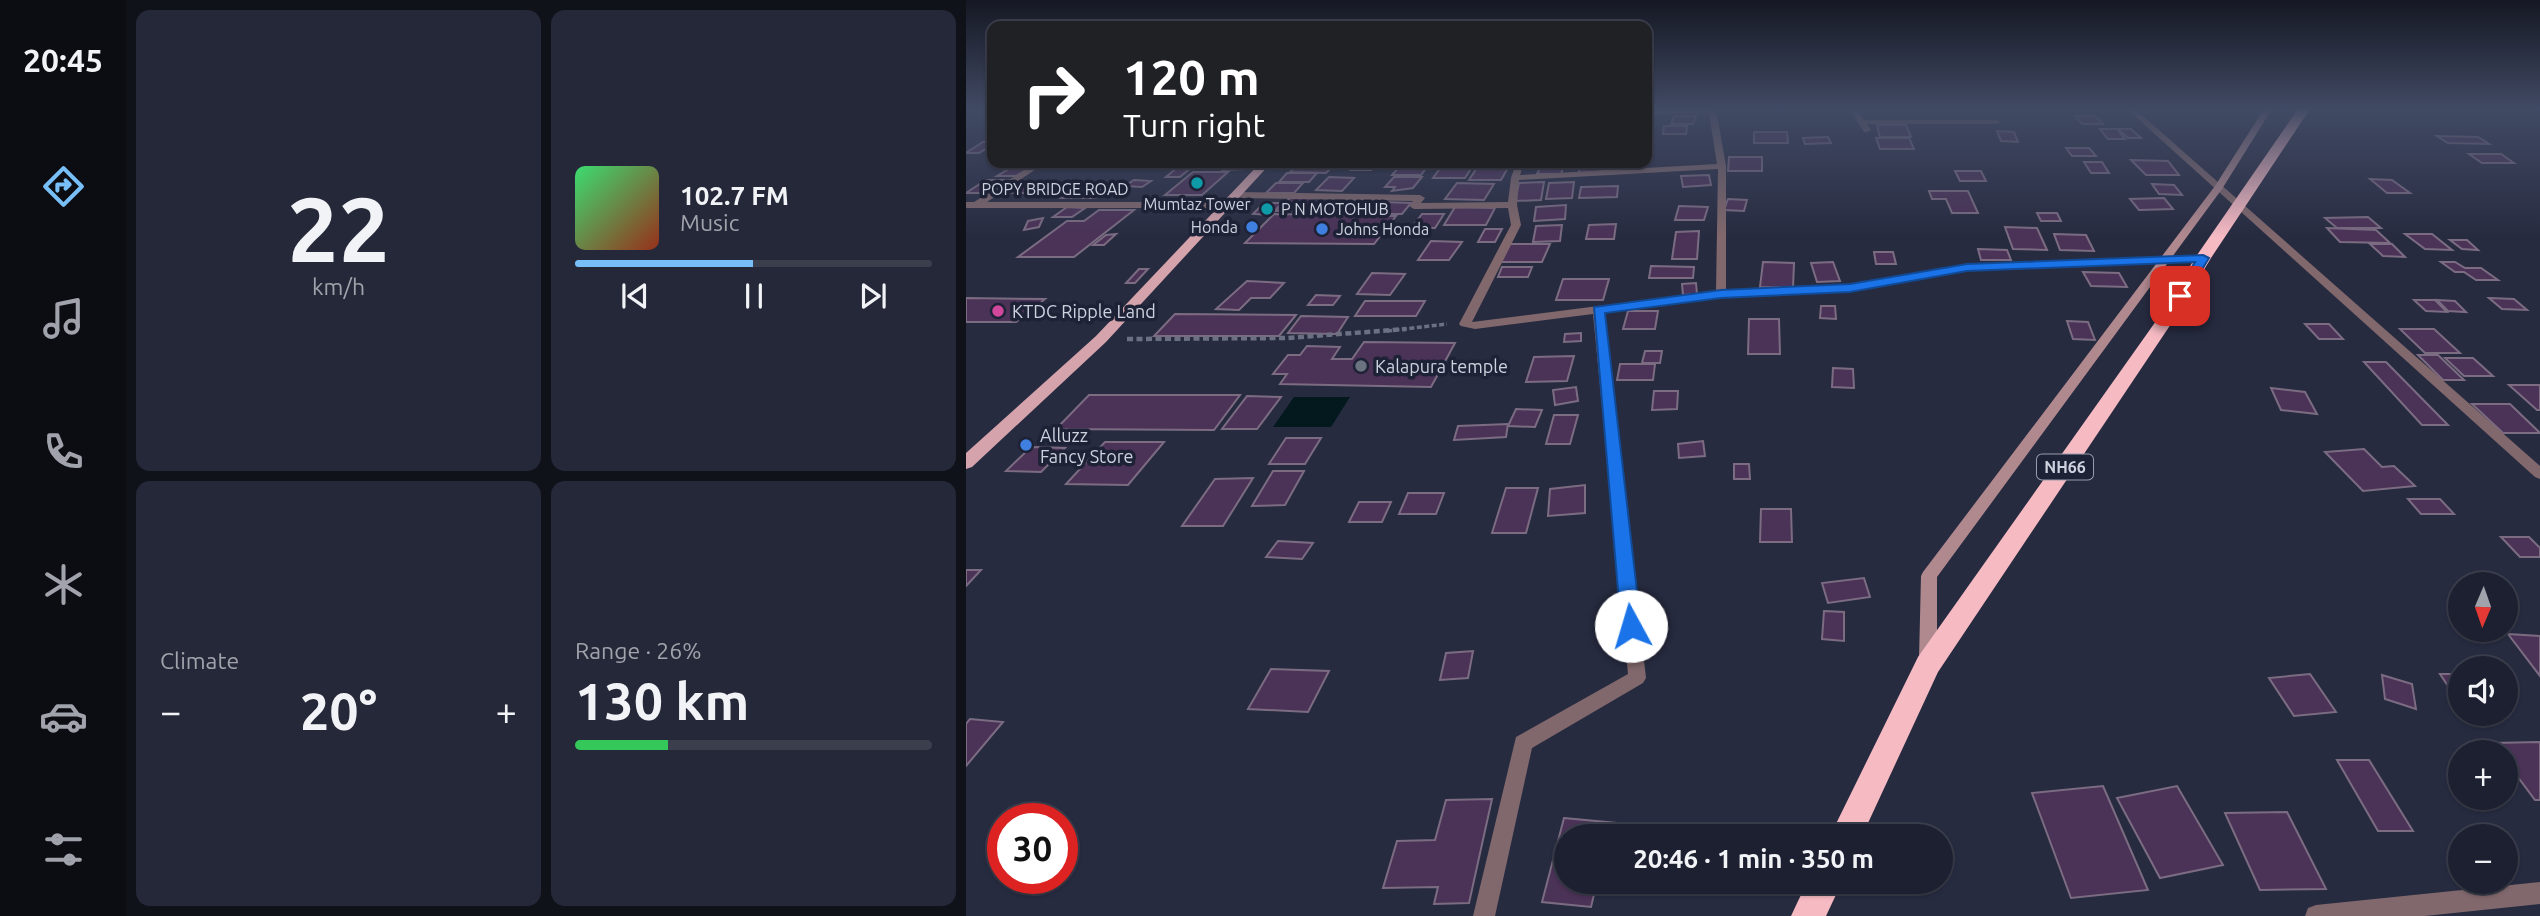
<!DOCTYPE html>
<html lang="en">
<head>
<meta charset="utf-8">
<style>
  body { margin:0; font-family:Ubuntu,sans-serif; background:#252838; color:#f1f3f6; height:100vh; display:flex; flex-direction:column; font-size:26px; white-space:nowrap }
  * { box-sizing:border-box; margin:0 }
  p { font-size:23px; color:#a0a3ab }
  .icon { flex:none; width:38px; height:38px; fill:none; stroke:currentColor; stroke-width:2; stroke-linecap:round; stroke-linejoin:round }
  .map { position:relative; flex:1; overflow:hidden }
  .sheet { display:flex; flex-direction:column; gap:10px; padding:10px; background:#10121a; width:840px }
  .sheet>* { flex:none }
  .guide { position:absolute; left:21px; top:21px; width:665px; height:147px; border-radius:14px; box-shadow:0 2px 5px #0004,0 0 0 2px #3b3e4c; background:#202124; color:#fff; overflow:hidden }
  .needle { width:46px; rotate:182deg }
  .tools { position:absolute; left:1482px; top:572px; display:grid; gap:14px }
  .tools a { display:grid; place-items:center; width:70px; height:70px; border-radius:50%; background:#1d2030; box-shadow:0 2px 5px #0004,0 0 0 2px #3b3e4c; font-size:35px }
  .speed { position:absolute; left:21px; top:803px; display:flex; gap:14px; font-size:35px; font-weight:700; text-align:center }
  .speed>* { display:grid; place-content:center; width:91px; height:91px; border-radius:50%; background:#1d2030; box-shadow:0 2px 5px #0004,0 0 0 2px #3b3e4c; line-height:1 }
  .speed .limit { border:10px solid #d22; background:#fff; color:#111 }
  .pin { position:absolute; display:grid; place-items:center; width:60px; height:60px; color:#fff; margin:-30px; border-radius:14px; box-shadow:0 4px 10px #0006 }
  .me { position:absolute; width:77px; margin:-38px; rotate:354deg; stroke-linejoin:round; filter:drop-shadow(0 0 5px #0008) }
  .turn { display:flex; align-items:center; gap:24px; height:147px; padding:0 21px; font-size:32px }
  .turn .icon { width:91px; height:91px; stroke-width:2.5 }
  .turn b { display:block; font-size:49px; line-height:60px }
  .big { font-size:52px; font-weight:700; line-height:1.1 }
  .sheet .widget { flex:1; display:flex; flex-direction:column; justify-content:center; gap:10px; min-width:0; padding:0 24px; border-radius:14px; background:#252838 }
  .sheet .dial { align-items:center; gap:0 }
  .dial b { font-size:91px; line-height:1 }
  .song { display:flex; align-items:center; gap:21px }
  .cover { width:84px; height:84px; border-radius:10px; background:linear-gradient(135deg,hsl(140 70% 55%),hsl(10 70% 35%)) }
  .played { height:7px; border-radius:4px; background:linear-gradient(90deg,#78bff7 50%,#3b3e4c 50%) }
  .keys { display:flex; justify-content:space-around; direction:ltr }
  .heat { display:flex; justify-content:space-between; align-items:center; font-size:38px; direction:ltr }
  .charge { height:10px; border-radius:5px; background:linear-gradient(90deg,#34c759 26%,#3b3e4c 0) }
  .sheet .tiles { flex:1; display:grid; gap:10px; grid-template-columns:repeat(2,1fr) }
  .trip { position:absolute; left:588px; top:824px; width:399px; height:70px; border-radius:35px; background:#1d2030; box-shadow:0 2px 5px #0004,0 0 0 2px #3b3e4c; font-weight:700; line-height:70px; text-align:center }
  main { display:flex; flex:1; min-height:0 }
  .tab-bar { display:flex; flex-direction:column; width:126px; justify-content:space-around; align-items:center; background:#0c0d13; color:#a0a3ab }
  .tab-bar .icon { width:49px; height:49px }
  .tab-bar .selected { color:#78bff7 }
  .tab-bar b { font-size:32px; color:#f1f3f6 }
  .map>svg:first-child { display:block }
  .water { fill:#04191d }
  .building { fill:#4b3257; stroke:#7b6c82; stroke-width:2 }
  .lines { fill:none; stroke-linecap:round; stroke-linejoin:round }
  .path-far1 { stroke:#6c7082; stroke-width:3.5; stroke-dasharray:5 2.5; stroke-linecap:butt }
  .path { stroke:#6c7082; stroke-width:4.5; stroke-dasharray:6 3.5; stroke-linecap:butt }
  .street { fill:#81686c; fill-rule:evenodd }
  .secondary { fill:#b0898f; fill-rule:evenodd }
  .primary { fill:#d4a3ab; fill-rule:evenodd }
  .highway { fill:#f6bac3; fill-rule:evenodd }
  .route { fill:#1a73e8; stroke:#114b97; stroke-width:2 }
  .culture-dot { fill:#0f9aa8; stroke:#1e2236; stroke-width:2.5 }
  .shop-dot { fill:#3f7fe0; stroke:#1e2236; stroke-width:2.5 }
  .hotel-dot { fill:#d1479c; stroke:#1e2236; stroke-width:2.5 }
  .worship-dot { fill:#6b7280; stroke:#1e2236; stroke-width:2.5 }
  .labels { text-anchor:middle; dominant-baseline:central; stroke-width:7; stroke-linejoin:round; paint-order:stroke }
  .far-street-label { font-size:16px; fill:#ced1de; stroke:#1e2236 }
  .far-poi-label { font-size:16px; fill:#ced1de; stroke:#1e2236; text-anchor:start }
  .shield { fill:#1e2236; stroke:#999cac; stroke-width:2 }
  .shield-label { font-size:16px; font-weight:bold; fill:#ced1de }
  .poi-label { font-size:18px; fill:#ced1de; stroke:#1e2236; text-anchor:start }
</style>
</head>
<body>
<main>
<nav class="tab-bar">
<b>20:45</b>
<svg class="icon selected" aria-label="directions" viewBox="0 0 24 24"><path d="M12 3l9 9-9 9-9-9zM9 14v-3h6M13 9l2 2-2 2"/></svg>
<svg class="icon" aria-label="music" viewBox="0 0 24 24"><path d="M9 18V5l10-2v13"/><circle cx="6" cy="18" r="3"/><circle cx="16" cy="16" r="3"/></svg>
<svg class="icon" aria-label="phone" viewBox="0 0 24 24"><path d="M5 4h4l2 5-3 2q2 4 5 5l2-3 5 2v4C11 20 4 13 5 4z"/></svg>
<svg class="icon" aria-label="climate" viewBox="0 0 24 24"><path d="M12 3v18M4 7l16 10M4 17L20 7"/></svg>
<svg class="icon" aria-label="car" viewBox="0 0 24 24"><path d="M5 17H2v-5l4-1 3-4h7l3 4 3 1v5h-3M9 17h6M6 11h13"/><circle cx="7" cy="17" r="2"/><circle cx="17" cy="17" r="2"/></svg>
<svg class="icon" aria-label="filters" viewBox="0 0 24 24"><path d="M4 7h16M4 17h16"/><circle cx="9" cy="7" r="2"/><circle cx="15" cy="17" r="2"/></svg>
</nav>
<section class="sheet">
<div class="tiles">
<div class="widget dial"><b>22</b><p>km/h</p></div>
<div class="widget">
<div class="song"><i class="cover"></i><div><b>102.7 FM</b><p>Music</p></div></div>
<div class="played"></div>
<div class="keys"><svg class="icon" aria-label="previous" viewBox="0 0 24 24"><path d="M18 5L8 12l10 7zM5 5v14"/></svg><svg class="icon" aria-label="pause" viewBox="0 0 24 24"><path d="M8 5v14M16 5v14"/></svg><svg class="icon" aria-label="next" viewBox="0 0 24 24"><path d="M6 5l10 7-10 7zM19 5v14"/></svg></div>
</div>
<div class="widget"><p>Climate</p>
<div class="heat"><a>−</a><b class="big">20°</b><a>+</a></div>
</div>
<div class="widget"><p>Range · 26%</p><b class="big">130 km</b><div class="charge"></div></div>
</div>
</section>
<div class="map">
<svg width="1574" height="916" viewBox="0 0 1574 916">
  <rect width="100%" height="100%" fill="#272b40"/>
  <polygon class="water" points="328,397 384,397 365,427 307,427"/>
  <g class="building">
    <polygon points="708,116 730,116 727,124 705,124"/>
    <polygon points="1109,116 1129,116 1137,124 1116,124"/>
    <polygon points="911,125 940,125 945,137 914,137"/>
    <polygon points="698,126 721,126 720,134 697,134"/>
    <polygon points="1134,129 1151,129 1159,139 1142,139"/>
    <polygon points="1152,129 1165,129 1175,138 1162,138"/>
    <polygon points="1031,131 1048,132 1052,142 1035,141"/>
    <polygon points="788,132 821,132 822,143 788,143"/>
    <polygon points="1471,136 1512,137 1523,144 1482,143"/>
    <polygon points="862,137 865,143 839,144 837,138"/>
    <polygon points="910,138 943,138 948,149 914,149"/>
    <polygon points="17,142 26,142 26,145 13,153 0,153"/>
    <polygon points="1100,148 1123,148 1130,156 1106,156"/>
    <polygon points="1503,154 1535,154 1548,163 1516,163"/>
    <polygon points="763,157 796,157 796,171 762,171"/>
    <polygon points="1165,160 1202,161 1213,175 1180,175"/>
    <polygon points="1118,162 1136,162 1143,173 1125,173"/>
    <polygon points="278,163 293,163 281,169 257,170 262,165"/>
    <polygon points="391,163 412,163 405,170 385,170"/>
    <polygon points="643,163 643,171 613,173 614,164"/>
    <polygon points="333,164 368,165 360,173 324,172"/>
    <polygon points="48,166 67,166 50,176 31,176"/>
    <polygon points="213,166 227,166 214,177 200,177"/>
    <polygon points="512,166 543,166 535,180 503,180"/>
    <polygon points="575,166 598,166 595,174 571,174"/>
    <polygon points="433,167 461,167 455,175 426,175"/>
    <polygon points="475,167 506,167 499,178 467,178"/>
    <polygon points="989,171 1015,171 1020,181 994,181"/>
    <polygon points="227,172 262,172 236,195 199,195"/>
    <polygon points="321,173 351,173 343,182 313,182"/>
    <polygon points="743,175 745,185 717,187 715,176"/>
    <polygon points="363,177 388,178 376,191 350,190"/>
    <polygon points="428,177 456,177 447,188 426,191 429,187 419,187"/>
    <polygon points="1404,179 1426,180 1444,193 1421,193"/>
    <polygon points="20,180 43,180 22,193 0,193"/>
    <polygon points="168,180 185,181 176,187 159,186"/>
    <polygon points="54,182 89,182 71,193 35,193"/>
    <polygon points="578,182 575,200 549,201 553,183"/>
    <polygon points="608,182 606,198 580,199 583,183"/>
    <polygon points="310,183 337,183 328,193 300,193"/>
    <polygon points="491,183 528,184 518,200 479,199"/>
    <polygon points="1186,184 1208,185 1216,195 1193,194"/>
    <polygon points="652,186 651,197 613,198 615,187"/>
    <polygon points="109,190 141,190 129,198 96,198"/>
    <polygon points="963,191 1002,191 1012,213 986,213 980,199 966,199"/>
    <polygon points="394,197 409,197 406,202 412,202 403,213 365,212 376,201 391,201"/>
    <polygon points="324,198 347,198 334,211 311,211"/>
    <polygon points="1198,198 1207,209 1173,210 1164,199"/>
    <polygon points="762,199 781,200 778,211 758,210"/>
    <polygon points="418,202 445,203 436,214 409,214"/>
    <polygon points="298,203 316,203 305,215 287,214"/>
    <polygon points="600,205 599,219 568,221 570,207"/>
    <polygon points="713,206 742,207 738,220 709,220"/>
    <polygon points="101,207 119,208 106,217 87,217"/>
    <polygon points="489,207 529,208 520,225 478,225"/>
    <polygon points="133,210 168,210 108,257 52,257 101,221 118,221"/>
    <polygon points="1071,213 1091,213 1095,221 1075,221"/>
    <polygon points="308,214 430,216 408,244 279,243"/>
    <polygon points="456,214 478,214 469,228 446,227"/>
    <polygon points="1402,217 1415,228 1371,228 1359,218"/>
    <polygon points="77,218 73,227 58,230 62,221"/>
    <polygon points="650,224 648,239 620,239 623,225"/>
    <polygon points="596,225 594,241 567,242 570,226"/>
    <polygon points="1039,227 1071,228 1081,250 1047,249"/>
    <polygon points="1361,228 1410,230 1424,243 1374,242"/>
    <polygon points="519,229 536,229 529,242 512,242"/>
    <polygon points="733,231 731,259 706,259 710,232"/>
    <polygon points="150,234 138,245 127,245 140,235"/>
    <polygon points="1088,234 1120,235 1128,251 1094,250"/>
    <polygon points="1439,234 1466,234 1486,250 1459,249"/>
    <polygon points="1484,240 1501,240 1512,250 1496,249"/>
    <polygon points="465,241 496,242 483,260 452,260"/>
    <polygon points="544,244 584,244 576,262 535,262"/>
    <polygon points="1404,244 1426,244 1439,257 1417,256"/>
    <polygon points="1012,249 1041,250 1045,260 1015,260"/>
    <polygon points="908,252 927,252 930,264 910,264"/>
    <polygon points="797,262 828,263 827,288 794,287"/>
    <polygon points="867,262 874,281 851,282 845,263"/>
    <polygon points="1475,262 1489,262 1499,268 1515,268 1532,280 1510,280 1498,272 1489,272"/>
    <polygon points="685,266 728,267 727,278 683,278"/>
    <polygon points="536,267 566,267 562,277 532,277"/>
    <polygon points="173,269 182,269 169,283 160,283"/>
    <polygon points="1117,272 1153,273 1161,287 1125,286"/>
    <polygon points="406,273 439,274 424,295 391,294"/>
    <polygon points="597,279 643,279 637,300 590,300"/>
    <polygon points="281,281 318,283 304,298 285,298 273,310 250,309"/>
    <polygon points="730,283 731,294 717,295 716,284"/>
    <polygon points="350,295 374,296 367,305 342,305"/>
    <polygon points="0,298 79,299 50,322 0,322"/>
    <polygon points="1523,298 1548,299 1561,310 1536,309"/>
    <polygon points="1448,300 1469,300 1481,312 1460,311"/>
    <polygon points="1471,300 1489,301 1500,312 1482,311"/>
    <polygon points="399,301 459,301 450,316 389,316"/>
    <polygon points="855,306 869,306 870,319 854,318"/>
    <polygon points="662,311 692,311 689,329 657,329"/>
    <polygon points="209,314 330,315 313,336 188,336"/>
    <polygon points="335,316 382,317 371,334 322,333"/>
    <polygon points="783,319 813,319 814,354 782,354"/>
    <polygon points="1101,321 1122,322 1129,340 1107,339"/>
    <polygon points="1339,324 1363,324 1377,339 1353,339"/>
    <polygon points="1434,329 1468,329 1494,353 1459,353"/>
    <polygon points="615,333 615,341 598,342 599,334"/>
    <polygon points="398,342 489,343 465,387 314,384 321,374 307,374 322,355 334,355 341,346 374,347 366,359 386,359"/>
    <polygon points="679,351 696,351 694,363 676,363"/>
    <polygon points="1452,355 1472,355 1498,380 1477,380"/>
    <polygon points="608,356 601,381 560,382 568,357"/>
    <polygon points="1479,358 1507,358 1527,376 1498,376"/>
    <polygon points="1398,362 1420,362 1482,425 1456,425"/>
    <polygon points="654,364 689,364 687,380 651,380"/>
    <polygon points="867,368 887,369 888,388 866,387"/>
    <polygon points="1543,385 1574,385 1574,410 1571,410"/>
    <polygon points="610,387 612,401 589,405 587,390"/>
    <polygon points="1305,388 1339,392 1351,414 1315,410"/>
    <polygon points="688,391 712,391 711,409 686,410"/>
    <polygon points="123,395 274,395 248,430 90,429"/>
    <polygon points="281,396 315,397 291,429 256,429"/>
    <polygon points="1506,404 1544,404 1574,433 1537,433"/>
    <polygon points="550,409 576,410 569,427 542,426"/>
    <polygon points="588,415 612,415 604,444 580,444"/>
    <polygon points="542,424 540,437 488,440 492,426"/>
    <polygon points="320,438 355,438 339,464 303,464"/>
    <polygon points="737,441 739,456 713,458 712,444"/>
    <polygon points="139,442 198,442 162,485 100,484"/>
    <polygon points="65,447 99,448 75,472 40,471"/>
    <polygon points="1398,449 1416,467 1428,466 1449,486 1397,491 1359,452"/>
    <polygon points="768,464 783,464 784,479 768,479"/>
    <polygon points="307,471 338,471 319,505 286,506"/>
    <polygon points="287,478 257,526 216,526 249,479"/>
    <polygon points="619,485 619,513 582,516 584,489"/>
    <polygon points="540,488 572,488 560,533 526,533"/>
    <polygon points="442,493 478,493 470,514 433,514"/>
    <polygon points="1442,499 1474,499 1488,514 1455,514"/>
    <polygon points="393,502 425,502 416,522 383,522"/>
    <polygon points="795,509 825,509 826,542 794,542"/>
    <polygon points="1535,537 1563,537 1574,548 1574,557 1554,557"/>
    <polygon points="312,541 347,543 336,559 300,557"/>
    <polygon points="0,570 15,570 0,586"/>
    <polygon points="898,578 904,597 862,603 856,583"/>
    <polygon points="858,611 878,612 878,641 856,639"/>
    <polygon points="1542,634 1574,636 1574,676"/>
    <polygon points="507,651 502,678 474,680 480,653"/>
    <polygon points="305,669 363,671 342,712 282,709"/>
    <polygon points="1344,674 1370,712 1328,716 1303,678"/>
    <polygon points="1474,674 1494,674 1494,704"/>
    <polygon points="1416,675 1446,684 1450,709 1419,699"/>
    <polygon points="4,719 37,722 0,766 0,724"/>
    <polygon points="1574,742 1574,800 1569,800 1540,761 1540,752 1534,752 1527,743"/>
    <polygon points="1371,760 1403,760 1447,831 1412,831"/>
    <polygon points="1137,786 1182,890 1105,898 1066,793"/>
    <polygon points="1211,786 1257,865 1194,878 1151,798"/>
    <polygon points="526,799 503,903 468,904 472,887 417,888 431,841 469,840 480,800"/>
    <polygon points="1321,812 1360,889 1294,890 1259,813"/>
    <polygon points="598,818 672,825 670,836 600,836 600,882 631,882 625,907 576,902"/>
  </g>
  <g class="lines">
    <polyline class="path-far1" points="421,331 481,324"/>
    <polyline class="path" points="161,339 321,338 440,329"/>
    <g class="street">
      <path d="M750,109L760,166V291L887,284L1001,265L1237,255L1242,258L1237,261L1001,271L887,291L755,297L638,313L680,678L677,683L566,748L529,916H507L550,737L662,674L627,314L509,329L495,326L493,324L545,225L542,208L448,209L443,206L447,201L270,198L265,195L270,192L454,195L459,198L455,203L542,202L545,178L550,163H558L554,175L751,164L743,113L681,115V111ZM752,169L750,291L506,322L555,225L551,205L553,180Z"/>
      <polygon points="883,109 891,109 898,120 1031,120 1035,122 1031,124 901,124 905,130 901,132 898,132"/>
      <polygon points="1161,109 1169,109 1574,466 1574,479 1569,477"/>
      <polygon points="70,163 79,163 21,202 261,202 266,205 261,208 0,208 0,202 8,202"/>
      <polygon points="1574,882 1574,904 1459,916 1339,916 1342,908 1350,905"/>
    </g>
    <polygon class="secondary" points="1298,109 1306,109 1256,189 971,577 971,659 968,664 962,666 956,664 953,659 955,576 957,572 1249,186"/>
    <polygon class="primary" points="294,163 305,163 140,342 6,467 0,469 0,453 130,336"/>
    <g class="highway">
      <polygon points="1332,109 1344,109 1245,258 1211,315 972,672 896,836 864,836 952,657 1195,314 1229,258"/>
      <polygon points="841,882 876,882 860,916 825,916"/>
    </g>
  </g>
  <linearGradient id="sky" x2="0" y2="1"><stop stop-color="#151823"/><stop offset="0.46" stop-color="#414a64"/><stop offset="1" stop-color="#414a64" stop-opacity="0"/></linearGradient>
  <rect width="1574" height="237" fill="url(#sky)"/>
  <polygon class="route" points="1237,255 1243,258 1220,296 1214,300 1208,296 1229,262 1001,271 884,292 755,298 639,313 675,626 672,631 665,634 658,631 655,626 628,307 755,290 884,284 1001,264"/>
  <g class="culture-dot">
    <circle cx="231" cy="183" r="7"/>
    <circle cx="301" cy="209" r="7"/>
  </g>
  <g class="shop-dot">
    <circle cx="286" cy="227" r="7"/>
    <circle cx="356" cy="229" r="7"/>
    <circle cx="60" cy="445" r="7"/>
  </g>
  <circle class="hotel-dot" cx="32" cy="311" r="7"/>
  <circle class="worship-dot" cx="395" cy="366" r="7"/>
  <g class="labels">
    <g class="far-street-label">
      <text x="89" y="189">POPY BRIDGE ROAD</text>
    </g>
    <g class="far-poi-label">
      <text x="231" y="204" text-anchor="middle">Mumtaz Tower</text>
      <text x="315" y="209">P N MOTOHUB</text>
      <text x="272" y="227" text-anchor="end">Honda</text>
      <text x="370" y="229">Johns Honda</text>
    </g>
    <rect class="shield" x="1071" y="454.5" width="56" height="25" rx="5"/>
    <g class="shield-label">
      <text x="1099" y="467">NH66</text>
    </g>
    <g class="poi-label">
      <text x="46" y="311">KTDC Ripple Land</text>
      <text x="409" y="366">Kalapura temple</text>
      <text x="74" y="435">Alluzz<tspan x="74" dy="21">Fancy Store</tspan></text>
    </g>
  </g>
</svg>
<div class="tools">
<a><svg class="needle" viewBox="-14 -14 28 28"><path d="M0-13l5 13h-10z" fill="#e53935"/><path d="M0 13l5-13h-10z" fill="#a0a3ab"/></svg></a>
<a><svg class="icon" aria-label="sound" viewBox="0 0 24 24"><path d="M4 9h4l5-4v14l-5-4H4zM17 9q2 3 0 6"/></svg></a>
<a>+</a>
<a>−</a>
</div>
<div class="speed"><div class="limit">30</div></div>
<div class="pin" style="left:1214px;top:296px;background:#d93025"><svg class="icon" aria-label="arrive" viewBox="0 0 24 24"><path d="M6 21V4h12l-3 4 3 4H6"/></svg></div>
<svg class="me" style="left:665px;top:626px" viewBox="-20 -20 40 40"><circle r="19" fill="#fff"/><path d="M0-13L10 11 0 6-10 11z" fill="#1a73e8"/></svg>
<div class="trip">20:46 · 1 min · 350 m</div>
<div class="guide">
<div class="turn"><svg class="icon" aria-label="right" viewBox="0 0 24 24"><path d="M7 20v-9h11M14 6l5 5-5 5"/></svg><div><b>120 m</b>Turn right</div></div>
</div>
</div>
</main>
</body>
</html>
